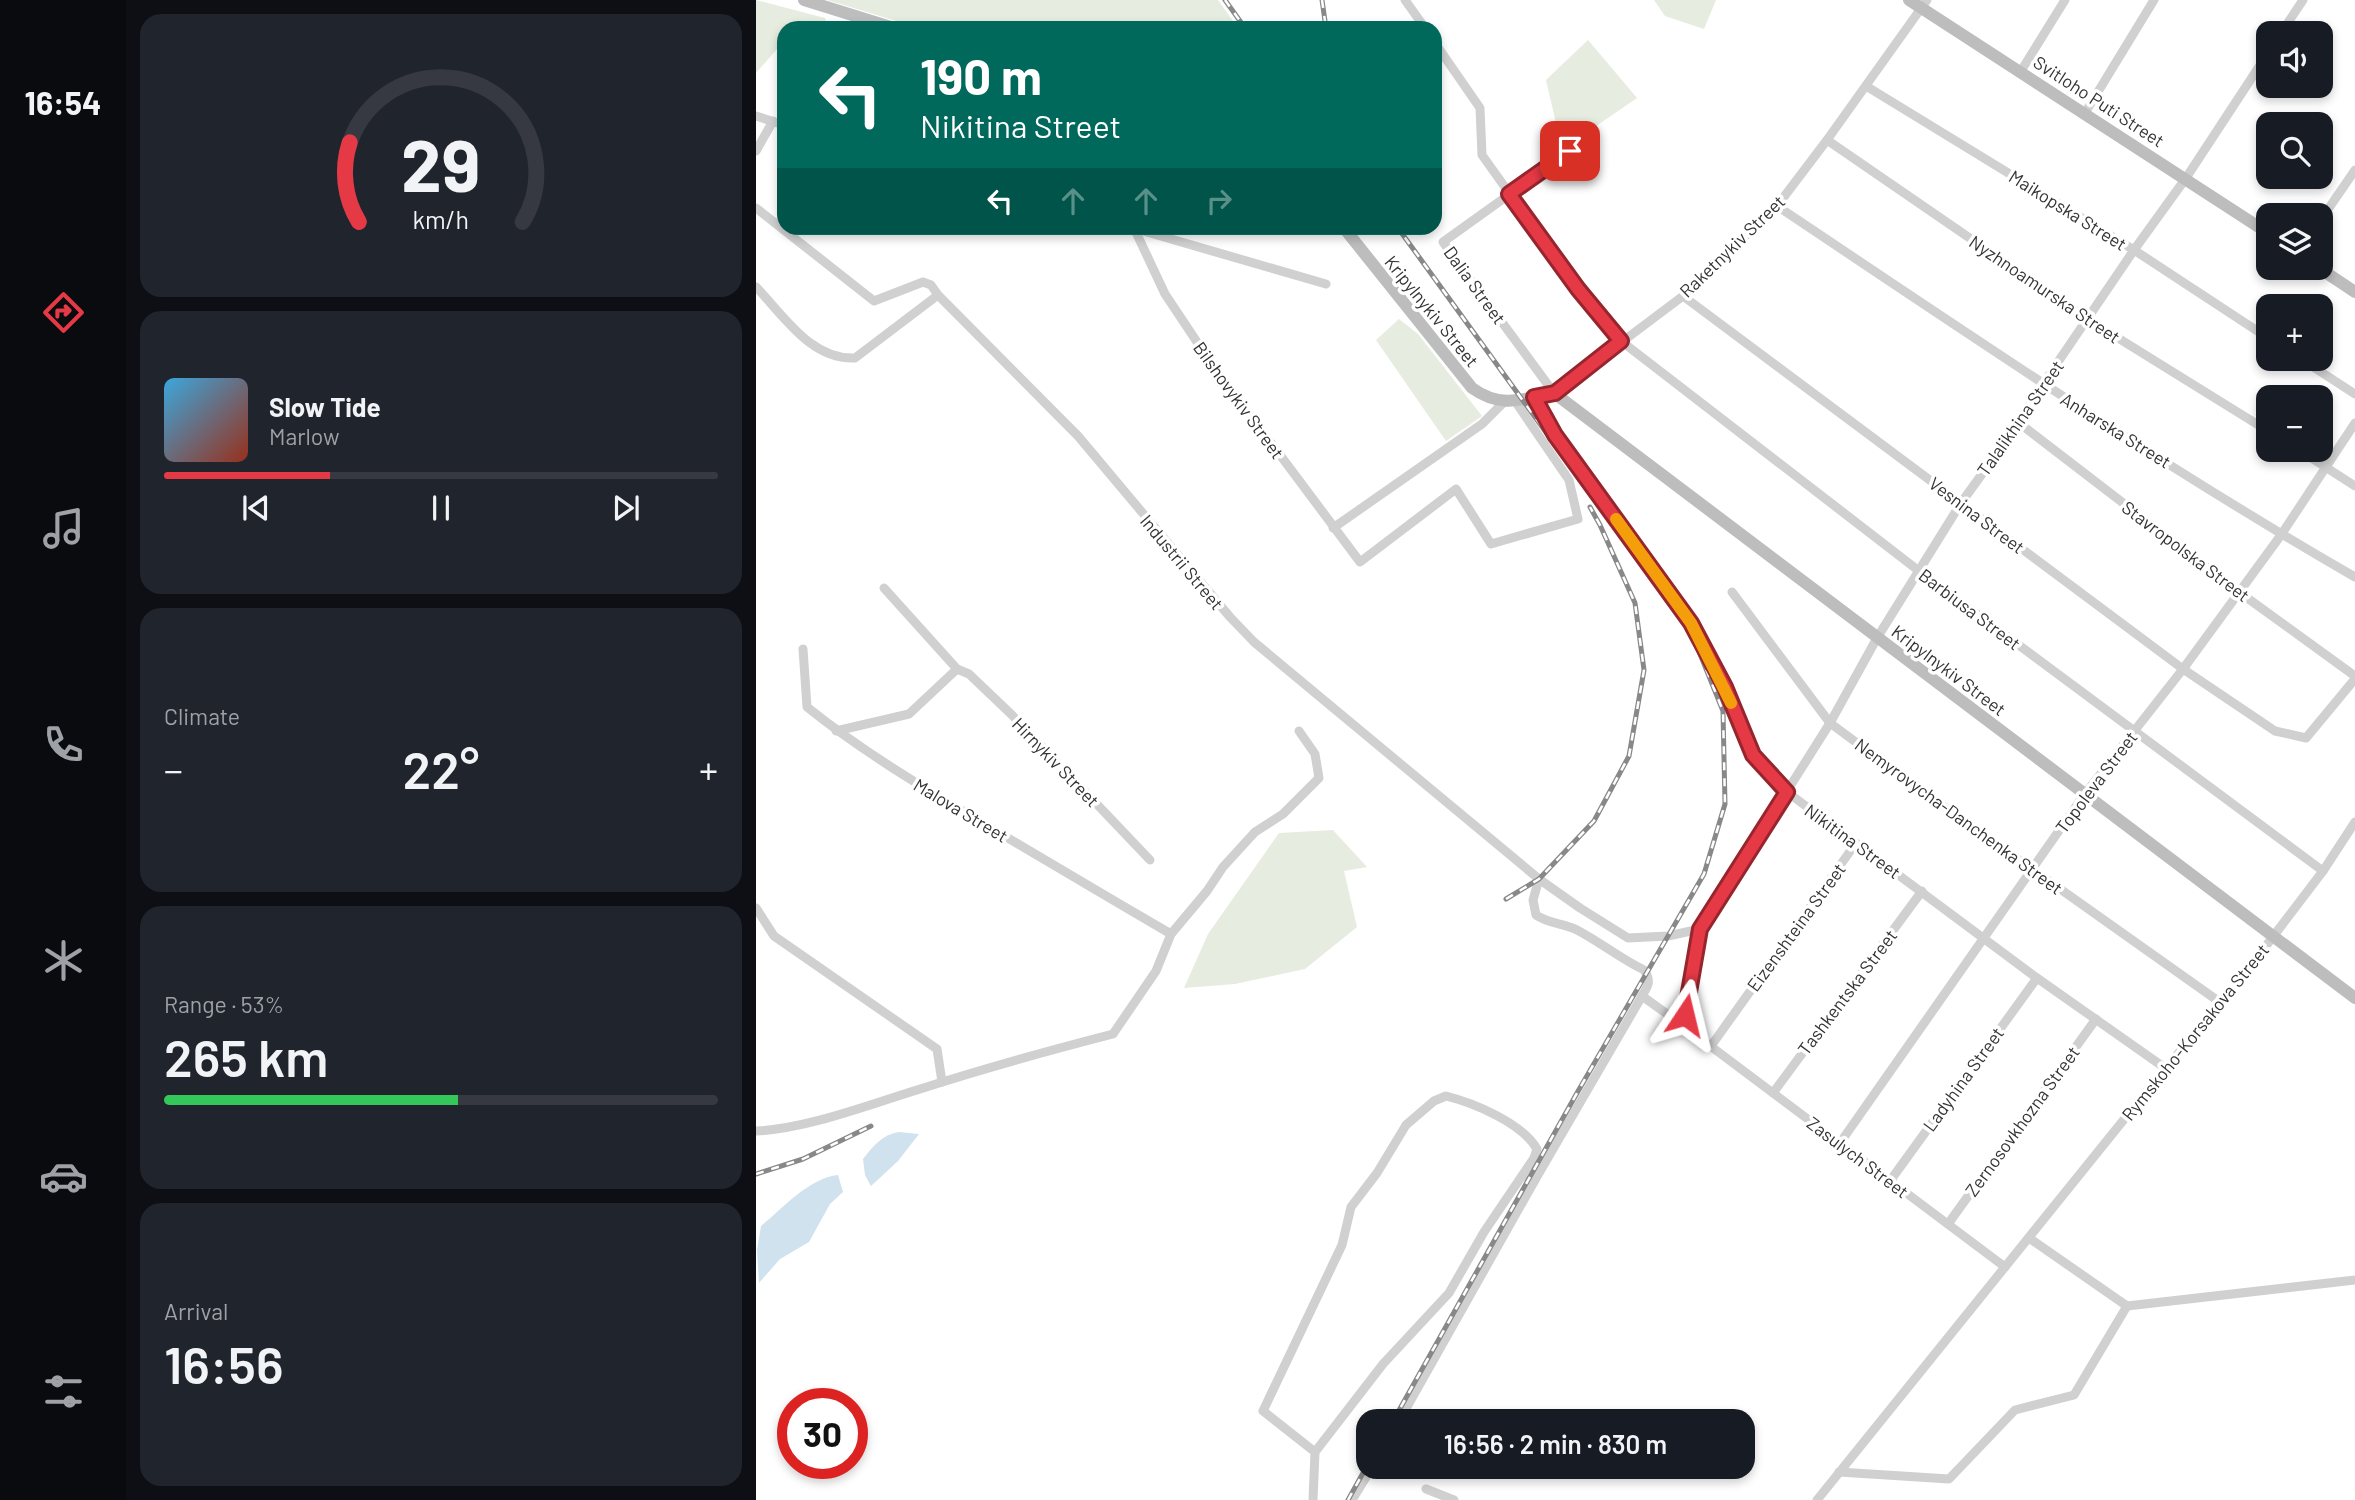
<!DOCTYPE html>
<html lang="en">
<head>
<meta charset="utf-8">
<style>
  body { margin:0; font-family:Barlow,sans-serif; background:#20242c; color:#f1f3f6; height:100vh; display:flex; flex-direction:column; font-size:26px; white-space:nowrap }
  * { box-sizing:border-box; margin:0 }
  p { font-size:23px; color:#9ea1a6 }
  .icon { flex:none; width:38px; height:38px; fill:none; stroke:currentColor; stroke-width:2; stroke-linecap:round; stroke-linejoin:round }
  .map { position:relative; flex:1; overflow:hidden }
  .panel { display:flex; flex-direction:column; gap:14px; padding:14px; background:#0d0f14; width:630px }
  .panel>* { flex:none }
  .top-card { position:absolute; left:21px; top:21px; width:665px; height:214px; border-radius:21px; box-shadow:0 4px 10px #0003; background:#00695c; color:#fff; overflow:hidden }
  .tools { position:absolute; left:1500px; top:21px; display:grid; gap:14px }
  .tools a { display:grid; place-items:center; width:77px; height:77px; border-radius:14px; background:#171b24; box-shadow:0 4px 10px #0003; font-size:35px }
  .speed { position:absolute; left:21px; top:1388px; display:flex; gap:14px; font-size:35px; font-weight:700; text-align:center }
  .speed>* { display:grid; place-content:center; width:91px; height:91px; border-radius:50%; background:#171b24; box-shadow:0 4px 10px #0003; line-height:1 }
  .speed .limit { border:10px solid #d22; background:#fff; color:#111 }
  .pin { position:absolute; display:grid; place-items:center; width:60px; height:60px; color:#fff; margin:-30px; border-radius:14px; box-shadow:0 4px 10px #0006 }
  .me { position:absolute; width:77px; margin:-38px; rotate:10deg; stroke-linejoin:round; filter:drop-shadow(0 0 5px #0008) }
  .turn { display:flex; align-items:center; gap:24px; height:147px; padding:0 28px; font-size:32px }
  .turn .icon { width:91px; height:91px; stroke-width:2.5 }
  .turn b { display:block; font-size:49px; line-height:60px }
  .lanes { display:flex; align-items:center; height:66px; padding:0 28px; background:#0003; justify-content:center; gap:35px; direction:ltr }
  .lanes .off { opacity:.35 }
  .big { font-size:52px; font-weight:600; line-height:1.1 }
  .panel .card { flex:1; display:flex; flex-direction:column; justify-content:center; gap:10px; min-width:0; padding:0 24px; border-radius:21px; background:#20242c }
  .panel .dial { align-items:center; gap:0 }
  .dial svg { height:182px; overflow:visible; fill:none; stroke:#363941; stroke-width:7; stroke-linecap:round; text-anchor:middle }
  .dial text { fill:#f1f3f6; stroke:none }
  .song { display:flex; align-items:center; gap:21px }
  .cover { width:84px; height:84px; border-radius:10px; background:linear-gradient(135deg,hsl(200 70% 55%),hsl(10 70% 35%)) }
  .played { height:7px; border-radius:4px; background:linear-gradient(90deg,#e63946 30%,#363941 30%) }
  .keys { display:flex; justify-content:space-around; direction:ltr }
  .heat { display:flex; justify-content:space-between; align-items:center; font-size:38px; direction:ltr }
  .charge { height:10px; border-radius:5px; background:linear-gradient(90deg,#34c759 53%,#363941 0) }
  .trip { position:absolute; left:600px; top:1409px; width:399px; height:70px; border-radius:21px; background:#171b24; box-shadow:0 4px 10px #0003; font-weight:600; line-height:70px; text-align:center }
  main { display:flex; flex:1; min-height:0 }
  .menu { display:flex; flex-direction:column; width:126px; justify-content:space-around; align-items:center; background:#090b0e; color:#9ea1a6 }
  .menu .icon { width:49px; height:49px }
  .menu .on { color:#e63946 }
  .menu b { font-size:32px; color:#f1f3f6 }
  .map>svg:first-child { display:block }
  .green { fill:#e6ecdf }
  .water { fill:#cfe2ee }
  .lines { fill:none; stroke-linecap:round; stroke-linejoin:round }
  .street { stroke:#d0d0d0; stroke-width:9 }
  .secondary { stroke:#bdbdbd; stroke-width:12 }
  .rail-casing { stroke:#888; stroke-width:5 }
  .rail { stroke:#fff; stroke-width:2.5; stroke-dasharray:8; stroke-linecap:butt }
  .route-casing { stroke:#96252e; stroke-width:18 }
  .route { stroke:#e63946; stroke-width:12 }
  .slow { stroke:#f59e0b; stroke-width:12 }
  .labels { text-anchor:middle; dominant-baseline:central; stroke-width:7; stroke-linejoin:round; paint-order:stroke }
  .street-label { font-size:18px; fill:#333; stroke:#fff }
</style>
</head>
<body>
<main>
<nav class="menu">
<b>16:54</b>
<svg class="icon on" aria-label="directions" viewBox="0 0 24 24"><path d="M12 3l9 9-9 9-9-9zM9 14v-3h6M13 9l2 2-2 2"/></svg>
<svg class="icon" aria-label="music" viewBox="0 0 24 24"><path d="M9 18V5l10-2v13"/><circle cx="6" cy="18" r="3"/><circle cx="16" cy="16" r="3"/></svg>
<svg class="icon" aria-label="phone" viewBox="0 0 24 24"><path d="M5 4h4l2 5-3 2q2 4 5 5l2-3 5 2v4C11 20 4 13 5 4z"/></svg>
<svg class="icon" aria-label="climate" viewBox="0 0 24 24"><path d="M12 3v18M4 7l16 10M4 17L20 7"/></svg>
<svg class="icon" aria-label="car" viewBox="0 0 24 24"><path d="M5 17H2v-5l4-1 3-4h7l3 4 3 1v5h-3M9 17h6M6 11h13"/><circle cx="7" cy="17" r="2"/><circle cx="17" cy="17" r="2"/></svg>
<svg class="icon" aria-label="filters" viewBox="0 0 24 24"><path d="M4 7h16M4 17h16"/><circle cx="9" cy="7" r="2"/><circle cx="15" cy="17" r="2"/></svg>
</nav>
<section class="panel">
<div class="card dial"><svg viewBox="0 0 100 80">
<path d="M14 69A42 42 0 1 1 86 69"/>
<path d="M14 69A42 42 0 0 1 10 34" stroke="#e63946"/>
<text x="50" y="56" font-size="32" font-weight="700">29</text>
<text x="50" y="72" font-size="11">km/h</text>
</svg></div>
<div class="card">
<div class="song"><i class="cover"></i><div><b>Slow Tide</b><p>Marlow</p></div></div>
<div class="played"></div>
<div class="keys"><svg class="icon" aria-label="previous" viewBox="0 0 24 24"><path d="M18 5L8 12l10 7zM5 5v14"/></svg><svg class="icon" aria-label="pause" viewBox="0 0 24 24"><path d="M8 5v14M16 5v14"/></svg><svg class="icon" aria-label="next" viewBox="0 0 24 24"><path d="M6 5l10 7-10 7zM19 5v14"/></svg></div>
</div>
<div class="card"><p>Climate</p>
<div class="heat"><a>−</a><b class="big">22°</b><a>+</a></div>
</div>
<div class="card"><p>Range · 53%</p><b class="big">265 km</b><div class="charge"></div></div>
<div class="card"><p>Arrival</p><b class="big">16:56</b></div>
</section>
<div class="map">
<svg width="1599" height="1500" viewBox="0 0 1599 1500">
  <rect width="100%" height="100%" fill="#fff"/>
  <g class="green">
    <polygon points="0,0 69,18 72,28 28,28 28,41 0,73"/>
    <polygon points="71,0 462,0 482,28 164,28"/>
    <polygon points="898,0 960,0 948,29 909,16"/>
    <polygon points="832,40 881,98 814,144 800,123 790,80"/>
    <polygon points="643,319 662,334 726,416 690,441 620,340"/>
    <polygon points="577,830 611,867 588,871 601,927 549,969 479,984 428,988 452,934 523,833"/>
  </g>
  <g class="water">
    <path d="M143,1132L163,1134L142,1161L115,1186L109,1175L107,1159C117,1146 127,1134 143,1132Z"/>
    <path d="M82,1175L87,1192L74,1204L53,1242L24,1259L3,1283L1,1250L5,1226C26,1209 53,1178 82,1175Z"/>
  </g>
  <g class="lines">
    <g class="street">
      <polyline points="649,0 669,28"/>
      <polyline points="1525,33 1547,0"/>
      <polyline points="679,43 724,108 726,155 822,289 865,341 1163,571 1567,871"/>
      <polyline points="1265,71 1309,0"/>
      <polyline points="1110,86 1378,250 1512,338"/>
      <polyline points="1329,113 1398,0"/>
      <polyline points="0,116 28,125"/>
      <polyline points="1071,140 1333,320 1512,431"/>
      <polyline points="0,151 17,121"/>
      <polyline points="814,151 687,242 798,393 927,296 1021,206 1071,140 1171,0"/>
      <path d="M1021,206C1211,333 1401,463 1599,577"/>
      <polyline points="0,208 118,301 167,282 175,285 182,295 322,436 474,617 498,642 783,879 824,908 872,938 912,936 944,929"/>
      <polyline points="1564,221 1599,170"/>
      <polyline points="377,228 570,284"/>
      <polyline points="378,228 409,294 451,357 604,562 700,489 735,544 822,519 813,480 759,401"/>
      <path d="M0,287C28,316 55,360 99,358L182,295"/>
      <polyline points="927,296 1427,669 1519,731 1550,738 1599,679"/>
      <polyline points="1545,359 1599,394"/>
      <polyline points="778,397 799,435 935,623 969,687 997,755 1031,792 1281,978 1409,1068"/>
      <polyline points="1263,423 1483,592 1599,676"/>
      <polyline points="1543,450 1599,486"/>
      <polyline points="577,528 726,424 748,402"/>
      <polyline points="128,588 201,669 213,674 256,715 394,860"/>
      <polyline points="976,592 1074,723 1163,789 1465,1003"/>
      <path d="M47,649L51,707C107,752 168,788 230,825C291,861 353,898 415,934"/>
      <polyline points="80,731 153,714 201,669"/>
      <path d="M783,879L777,900L780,915C793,924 807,923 821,930C844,942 865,959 888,970C896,981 892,986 886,996"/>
      <polyline points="0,908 18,936 181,1049 186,1082"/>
      <polyline points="955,1046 1100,843"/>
      <polyline points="1017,1093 1166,891"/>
      <path d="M0,1131C50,1129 112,1105 161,1090C226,1069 291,1051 357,1034L400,971L415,934L451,891L467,867L499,832L527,814L563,778L559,754L543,731"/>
      <polyline points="1084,1143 1328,795 1427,669 1525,535 1599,423"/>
      <polyline points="773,1180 779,1180 886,996 925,1024"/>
      <polyline points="1134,1181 1281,978"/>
      <polyline points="1192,1224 1340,1019"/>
      <polyline points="1273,1238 1371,1306 1599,1280"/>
      <polyline points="1249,1267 925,1024 929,1015 944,929 1074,723 1121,638 1205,503 1263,423 1287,384 1378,250 1430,178 1512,53"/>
      <polyline points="643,1421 779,1180"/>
      <polyline points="1083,1472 1193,1479 1259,1410 1318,1395 1371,1306"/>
      <polyline points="670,1489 698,1500"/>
      <path d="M557,1500L559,1452L627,1364L693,1293L728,1232L778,1158L781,1149C766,1123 718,1103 690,1096L678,1101L650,1125L621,1173L595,1207L586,1245L507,1411L559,1452"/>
      <polyline points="596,1500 617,1466"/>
      <polyline points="1061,1500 1399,1081 1484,980 1567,871 1599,822"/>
    </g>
    <g class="secondary">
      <polyline points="48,0 138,28"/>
      <polyline points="1153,0 1512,233"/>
      <path d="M588,228L716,388C745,409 767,399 798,393L1599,998"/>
      <polyline points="1563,268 1599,292"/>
    </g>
    <g class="rail-casing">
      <g id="rail">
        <polyline points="469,0 489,28"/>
        <polyline points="566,0 570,28"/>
        <polyline points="750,899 783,879 838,821 873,756 888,670 879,603 844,525 834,507"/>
        <polyline points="0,1174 47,1159 115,1126"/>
        <polyline points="637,1421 821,1093 948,874 969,804 967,711 936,634 642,228"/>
        <polyline points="592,1500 612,1464"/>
      </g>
    </g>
    <use href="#rail" class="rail"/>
  </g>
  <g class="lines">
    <g class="route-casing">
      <polyline id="route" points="814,151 753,194 822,289 865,341 799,393 778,397 799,435 935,623 969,687 997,755 1031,792 944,929 929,1015"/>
    </g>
    <use href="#route" class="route"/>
    <polyline class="slow" points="860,519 935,623 975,703"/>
  </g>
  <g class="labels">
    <g class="street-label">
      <text transform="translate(1343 101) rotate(33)">Svitloho Puti Street</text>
      <text transform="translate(1312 210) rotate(32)">Maikopska Street</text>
      <text transform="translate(976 246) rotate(-44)">Raketnykiv Street</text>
      <text transform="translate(719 285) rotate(54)">Dalia Street</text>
      <text transform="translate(1289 289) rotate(34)">Nyzhnoamurska Street</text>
      <text transform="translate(676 311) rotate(51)">Kripylnykiv Street</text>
      <text transform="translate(483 400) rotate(54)">Bilshovykiv Street</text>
      <text transform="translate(1264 418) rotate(-55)">Talalikhina Street</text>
      <text transform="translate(1360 430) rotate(32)">Anharska Street</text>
      <text transform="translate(1221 515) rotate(37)">Vesnina Street</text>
      <text transform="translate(1430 551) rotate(37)">Stavropolska Street</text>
      <text transform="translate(426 562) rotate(50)">Industrii Street</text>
      <text transform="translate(1214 609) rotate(37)">Barbiusa Street</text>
      <text transform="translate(1193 670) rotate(37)">Kripylnykiv Street</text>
      <text transform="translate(300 762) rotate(46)">Hirnykiv Street</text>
      <text transform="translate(1340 782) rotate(-53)">Topoleva Street</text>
      <text transform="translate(205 810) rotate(31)">Malova Street</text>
      <text transform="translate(1203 816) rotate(36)">Nemyrovycha-Danchenka Street</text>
      <text transform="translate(1097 841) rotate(36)">Nikitina Street</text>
      <text transform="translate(1040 927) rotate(-54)">Eizenshteina Street</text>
      <text transform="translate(1091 992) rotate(-53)">Tashkentska Street</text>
      <text transform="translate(1439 1032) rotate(-51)">Rymskoho-Korsakova Street</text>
      <text transform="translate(1207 1079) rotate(-54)">Ladyhina Street</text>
      <text transform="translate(1266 1121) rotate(-54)">Zernosovkhozna Street</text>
      <text transform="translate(1102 1157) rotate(37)">Zasulych Street</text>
    </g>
  </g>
</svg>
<div class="tools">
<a><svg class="icon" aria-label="sound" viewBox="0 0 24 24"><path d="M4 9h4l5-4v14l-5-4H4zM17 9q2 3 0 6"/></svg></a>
<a><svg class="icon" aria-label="search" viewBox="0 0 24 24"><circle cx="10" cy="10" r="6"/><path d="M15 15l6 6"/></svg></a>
<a><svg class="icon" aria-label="layers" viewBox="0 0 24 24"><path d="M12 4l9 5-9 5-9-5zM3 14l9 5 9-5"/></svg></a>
<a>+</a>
<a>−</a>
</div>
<div class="speed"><div class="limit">30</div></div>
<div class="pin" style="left:814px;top:151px;background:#d93025"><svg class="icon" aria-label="arrive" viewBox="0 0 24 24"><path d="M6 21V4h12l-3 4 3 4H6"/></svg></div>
<svg class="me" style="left:929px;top:1015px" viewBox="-20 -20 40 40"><path d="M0-17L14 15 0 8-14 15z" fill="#e63946" stroke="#fff" stroke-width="4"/></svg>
<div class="trip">16:56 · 2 min · 830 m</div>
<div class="top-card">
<div class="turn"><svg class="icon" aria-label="left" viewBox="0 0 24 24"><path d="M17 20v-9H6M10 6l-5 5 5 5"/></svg><div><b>190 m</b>Nikitina Street</div></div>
<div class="lanes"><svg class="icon" aria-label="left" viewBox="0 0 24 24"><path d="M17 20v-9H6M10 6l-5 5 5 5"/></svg><svg class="icon off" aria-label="ahead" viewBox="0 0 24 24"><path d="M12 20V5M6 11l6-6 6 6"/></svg><svg class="icon off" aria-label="ahead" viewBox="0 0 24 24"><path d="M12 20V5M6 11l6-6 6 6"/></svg><svg class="icon off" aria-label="right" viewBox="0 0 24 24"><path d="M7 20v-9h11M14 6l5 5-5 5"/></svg></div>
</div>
</div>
</main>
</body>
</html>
